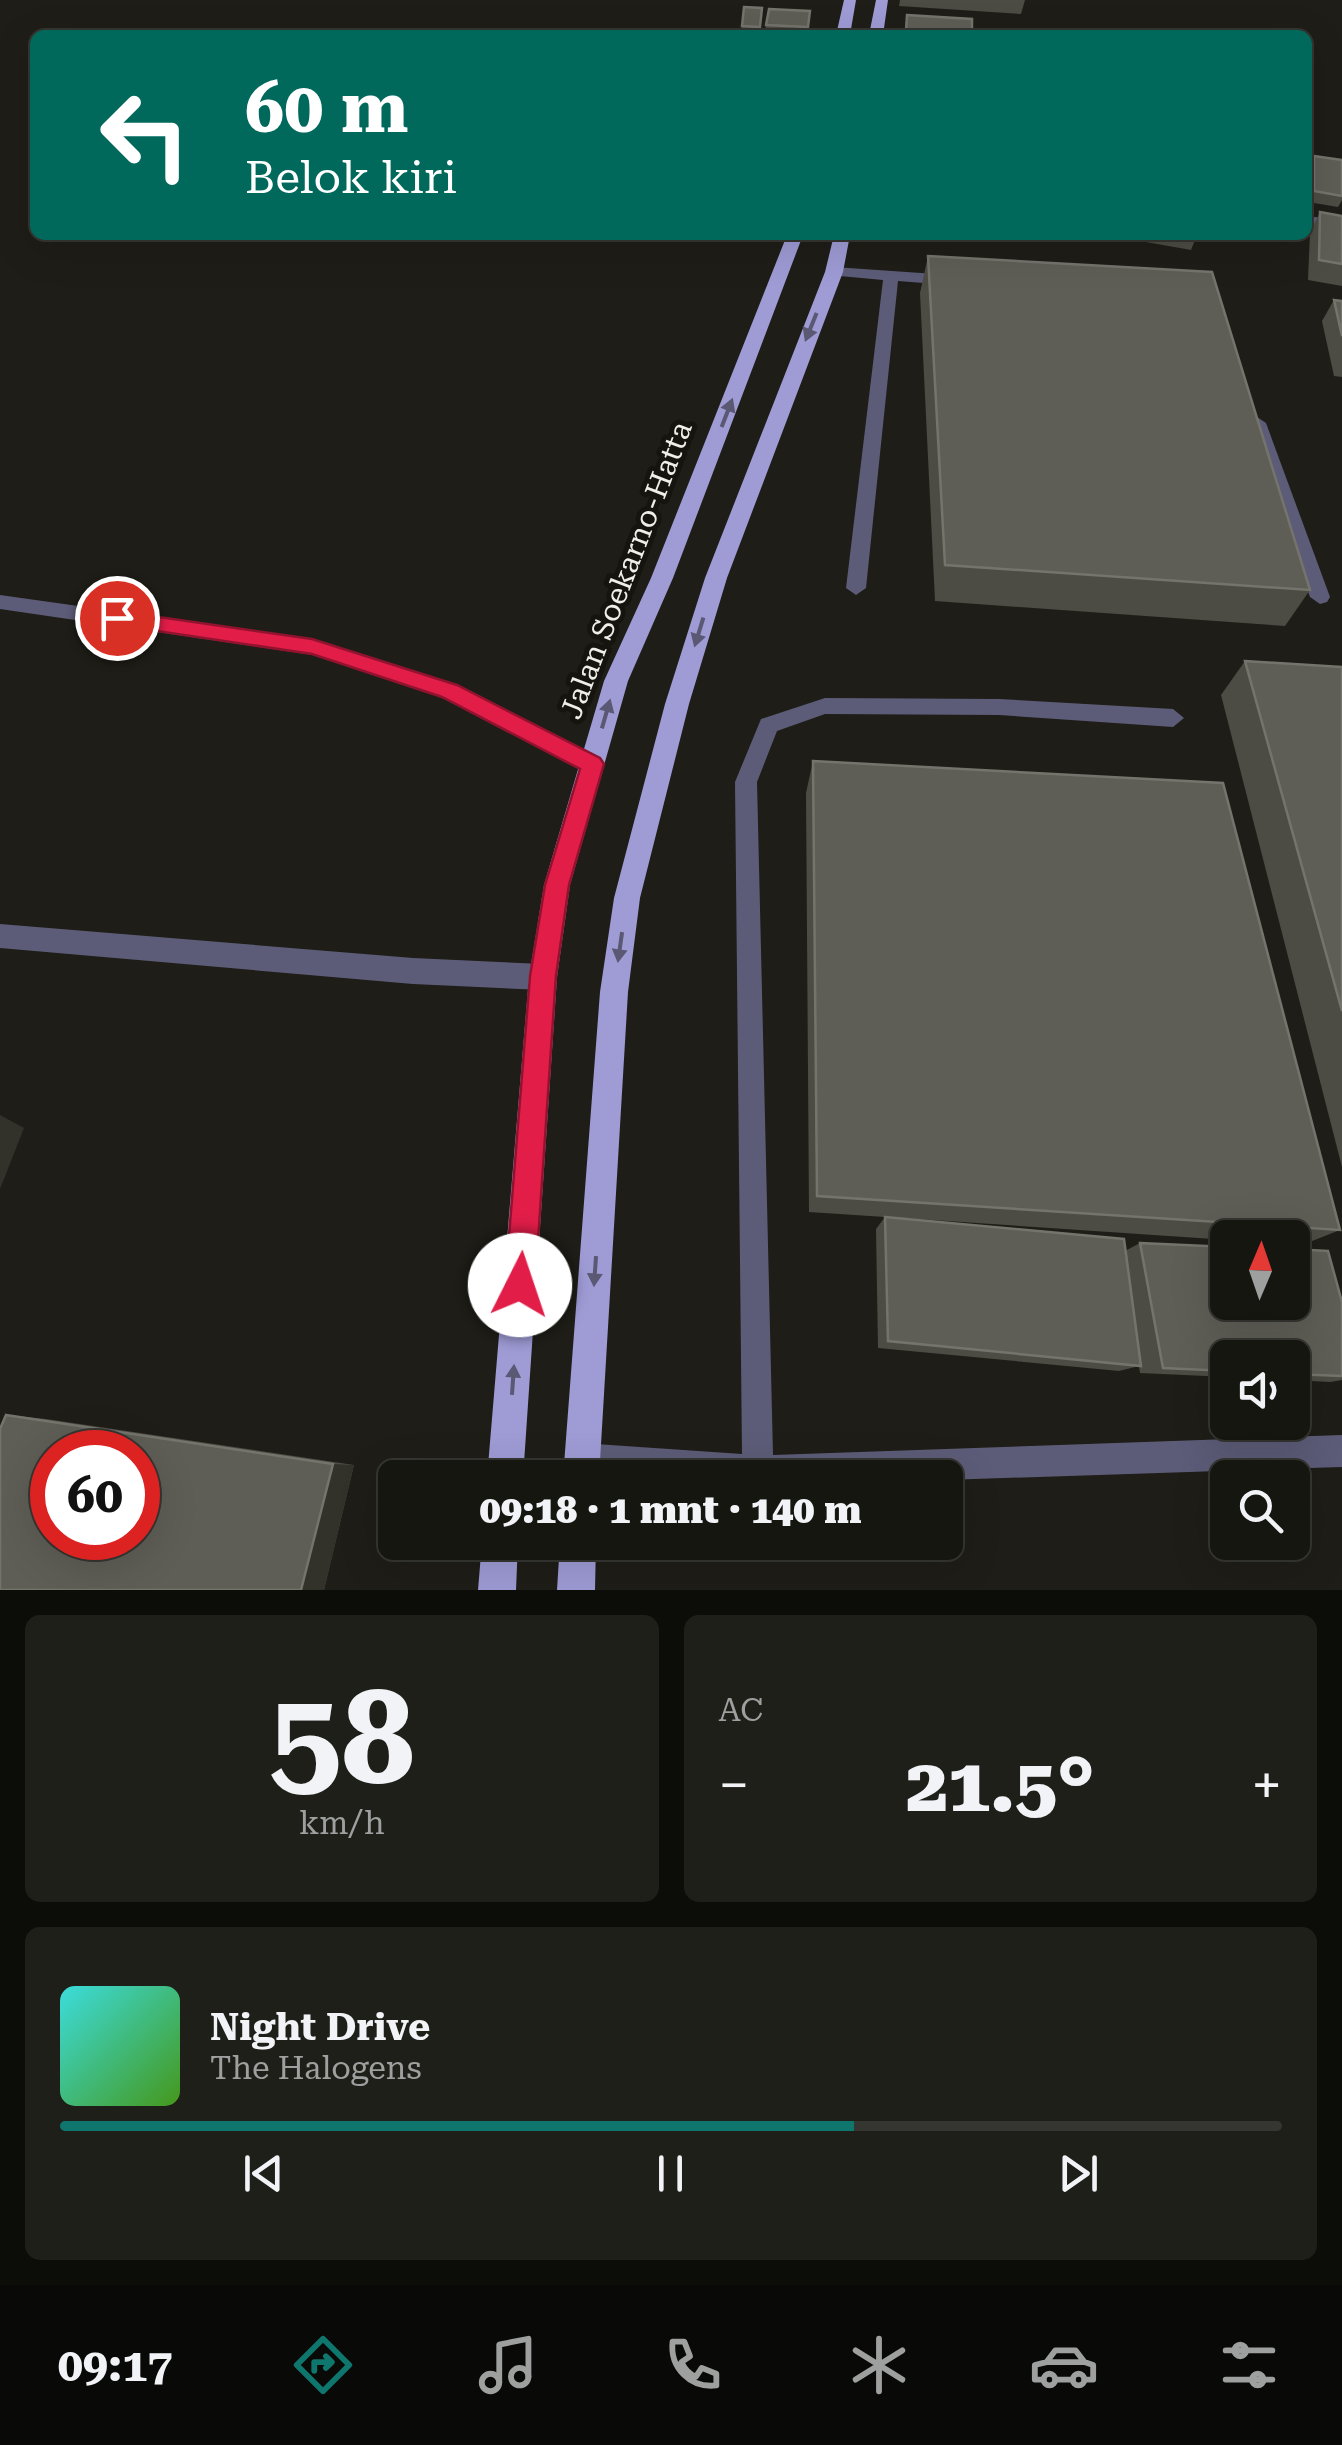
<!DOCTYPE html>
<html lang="id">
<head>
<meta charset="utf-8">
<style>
  body { margin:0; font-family:"Roboto Serif",serif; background:#1f1f1a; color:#f1f3f6; height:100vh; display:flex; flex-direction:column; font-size:38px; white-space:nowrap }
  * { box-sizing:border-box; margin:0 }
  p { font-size:32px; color:#9e9f9f }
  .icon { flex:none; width:55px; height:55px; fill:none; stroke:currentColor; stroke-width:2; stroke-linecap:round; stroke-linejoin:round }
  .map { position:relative; height:1590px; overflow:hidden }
  .panel { display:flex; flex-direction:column; gap:25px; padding:25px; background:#0c0c09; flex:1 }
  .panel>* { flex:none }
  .top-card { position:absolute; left:30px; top:30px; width:1282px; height:210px; border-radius:15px; box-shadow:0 10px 40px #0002,0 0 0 2px #353531; background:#00695c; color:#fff; overflow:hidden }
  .needle { width:65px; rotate:2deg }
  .tools { position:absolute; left:1210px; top:1220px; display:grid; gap:20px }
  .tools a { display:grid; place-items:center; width:100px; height:100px; border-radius:15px; background:#161611; box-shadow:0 10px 40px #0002,0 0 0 2px #353531; font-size:50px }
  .speed { position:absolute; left:30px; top:1430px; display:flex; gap:20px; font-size:50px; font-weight:700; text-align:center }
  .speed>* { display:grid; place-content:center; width:130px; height:130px; border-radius:50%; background:#161611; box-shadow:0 10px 40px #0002,0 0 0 2px #353531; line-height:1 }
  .speed .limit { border:15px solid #d22; background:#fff; color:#111 }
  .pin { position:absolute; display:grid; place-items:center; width:85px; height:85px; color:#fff; margin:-42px; border:5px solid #fff; border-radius:50%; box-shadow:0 2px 10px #0007 }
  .me { position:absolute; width:110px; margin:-55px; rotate:4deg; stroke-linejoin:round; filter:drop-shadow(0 0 8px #0008) }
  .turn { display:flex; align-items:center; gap:35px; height:210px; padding:0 50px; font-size:45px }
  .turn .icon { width:130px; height:130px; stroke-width:2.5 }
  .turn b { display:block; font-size:70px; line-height:85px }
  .big { font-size:75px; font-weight:800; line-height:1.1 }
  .panel .tile { flex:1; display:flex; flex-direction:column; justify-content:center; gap:15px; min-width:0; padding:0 35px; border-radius:15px; background:#1f1f1a }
  .panel .dial { align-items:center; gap:0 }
  .dial b { font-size:130px; line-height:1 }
  .song { display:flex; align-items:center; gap:30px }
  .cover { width:120px; height:120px; border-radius:15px; background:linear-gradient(135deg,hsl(180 70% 55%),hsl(100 70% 35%)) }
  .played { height:10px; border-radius:5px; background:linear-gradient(90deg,#0f766e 65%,#353531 65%) }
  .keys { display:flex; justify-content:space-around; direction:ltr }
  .heat { display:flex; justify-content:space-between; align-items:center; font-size:55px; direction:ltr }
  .panel .tiles { flex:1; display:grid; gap:25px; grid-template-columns:1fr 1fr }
  .tile:last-child { grid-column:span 2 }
  .trip { position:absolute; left:378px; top:1460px; width:585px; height:100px; border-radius:15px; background:#161611; box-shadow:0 10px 40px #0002,0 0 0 2px #353531; font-weight:800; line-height:100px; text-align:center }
  .tab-bar { display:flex; height:160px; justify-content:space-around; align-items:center; background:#090907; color:#9e9f9f }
  .tab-bar .icon { width:70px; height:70px }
  .tab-bar .selected { color:#0f766e }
  .tab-bar b { font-size:45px; color:#f1f3f6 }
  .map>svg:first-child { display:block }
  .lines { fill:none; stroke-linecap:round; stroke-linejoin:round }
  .service { fill:#5d5c78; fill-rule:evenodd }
  .minor { fill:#5d5c78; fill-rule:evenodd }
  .primary { fill:#9e9bd5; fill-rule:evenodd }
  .wall { fill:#4c4c44 }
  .shaded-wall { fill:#32322b }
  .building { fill:#5e5e56; stroke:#74746d; stroke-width:2.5; fill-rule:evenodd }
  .oneway { fill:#5a5872 }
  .route { fill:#e11d48; stroke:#92132f; stroke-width:2.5 }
  .labels { text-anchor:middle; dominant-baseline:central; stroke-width:10; stroke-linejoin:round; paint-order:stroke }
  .street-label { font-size:30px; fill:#efefea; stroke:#15140e }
</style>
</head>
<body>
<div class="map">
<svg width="1342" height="1590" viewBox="0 0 1342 1590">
  <rect width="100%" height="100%" fill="#1e1d17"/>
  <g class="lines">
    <g class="service">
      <polygon points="834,267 950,275 958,280 950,285 898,281 866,588 856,595 846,588 883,280 829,275 829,269"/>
      <polygon points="1257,417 1266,423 1330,597 1327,602 1320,604 1310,597 1248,423"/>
      <polygon points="0,595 313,639 456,685 600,758 603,764 600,770 584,770 442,697 313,655 0,609"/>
      <polygon points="825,698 999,699 1173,709 1184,718 1173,727 999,715 825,714 777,731 757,782 773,1455 1342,1435 1342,1467 945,1480 945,1478 621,1478 581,1475 570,1470 565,1459 570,1448 581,1443 742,1454 735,782 761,719"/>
    </g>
    <g class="minor">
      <polygon points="1308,216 1342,221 1342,231 1308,226"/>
      <polygon points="0,924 413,958 543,964 553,968 557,977 553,986 543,990 413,984 0,948"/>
    </g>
    <g class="primary">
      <polygon points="844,0 856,0 850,35 836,35"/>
      <polygon points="876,0 888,0 883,35 869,35"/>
      <polygon points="787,235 803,235 673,578 628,681 570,885 557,977 523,1478 487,1478 529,977 544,885 604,681 651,578"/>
      <polygon points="834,235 850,235 843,272 727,578 689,704 640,898 628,992 599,1478 563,1478 600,992 614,898 665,704 705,578 825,272"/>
      <polygon points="482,1542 518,1542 516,1590 478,1590"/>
      <polygon points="560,1542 596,1542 595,1590 557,1590"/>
    </g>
  </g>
  <g class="wall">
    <polygon points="900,0 1025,0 1021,14 899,6"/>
    <polygon points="744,7 762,8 759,35 741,35"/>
    <polygon points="810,11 807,35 765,35 766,25"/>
    <polygon points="907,15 972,35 904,35"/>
    <polygon points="1314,156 1342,160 1342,200 1338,207 1308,202 1309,166"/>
    <polygon points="1320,212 1342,216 1342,286 1308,280 1310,233"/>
    <polygon points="1148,235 1197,235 1191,250 1146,242"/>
    <polygon points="928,256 1310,590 1285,626 935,601 920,293"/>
    <polygon points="1334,300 1342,301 1342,377 1334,376 1322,321"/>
    <polygon points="1245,661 1342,667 1342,1167 1221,695"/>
    <polygon points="813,761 1340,1230 1302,1245 1292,1244 1292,1238 1228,1238 1228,1240 888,1217 1125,1251 1140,1243 1342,1302 1342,1380 1330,1382 1292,1380 1292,1358 1228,1358 1228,1377 1140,1373 1139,1366 1119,1371 878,1348 876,1229 885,1217 809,1212 806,793"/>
    <polygon points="6,1415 46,1419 354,1465 324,1590 0,1590"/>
  </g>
  <g class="shaded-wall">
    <polygon points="0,1115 24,1128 0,1189"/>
    <polygon points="333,1464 354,1465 324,1590 301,1590"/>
  </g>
  <g class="building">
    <polygon points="744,7 762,8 760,27 742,26"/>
    <polygon points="769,9 810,11 808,27 766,25"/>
    <polygon points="907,15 972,19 972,35 906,31"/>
    <polygon points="1314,156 1342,160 1342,196 1314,191"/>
    <polygon points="1320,212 1342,216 1342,264 1319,260"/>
    <polygon points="928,256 1212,272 1310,590 945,565"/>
    <polygon points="1334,300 1342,301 1342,336"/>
    <polygon points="1245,661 1342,667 1342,1011"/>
    <polygon points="813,761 1223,783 1340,1230 817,1196"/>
    <polygon points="885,1217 1124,1239 1141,1366 888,1341"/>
    <polygon points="1140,1243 1228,1247 1228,1302 1292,1302 1292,1249 1328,1251 1342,1302 1342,1376 1292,1374 1292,1358 1228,1358 1228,1371 1163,1368"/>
    <path d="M6,1415L333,1464L301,1590H0V1429ZM52,1452H138V1538H52Z"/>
  </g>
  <defs><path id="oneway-solid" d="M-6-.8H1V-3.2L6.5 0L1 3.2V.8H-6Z" transform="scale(2.5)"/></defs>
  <g class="oneway">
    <use href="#oneway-solid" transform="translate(811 327) rotate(112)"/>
    <use href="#oneway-solid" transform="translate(727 413) rotate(-69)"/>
    <use href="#oneway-solid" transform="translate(699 632) rotate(107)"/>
    <use href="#oneway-solid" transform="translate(606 714) rotate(-74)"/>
    <use href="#oneway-solid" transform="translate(620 947) rotate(98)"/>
    <use href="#oneway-solid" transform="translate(595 1271) rotate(94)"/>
    <use href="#oneway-solid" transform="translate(513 1380) rotate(-86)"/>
  </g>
  <polygon class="route" points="117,611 312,639 457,685 600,758 604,764 569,885 556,976 535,1285 530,1295 520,1300 509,1295 505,1285 530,976 545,885 580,769 442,697 312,654 110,624 110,613"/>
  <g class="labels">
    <g class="street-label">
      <text transform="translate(626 570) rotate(-69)">Jalan Soekarno-Hatta</text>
    </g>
  </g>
</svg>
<div class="tools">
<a><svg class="needle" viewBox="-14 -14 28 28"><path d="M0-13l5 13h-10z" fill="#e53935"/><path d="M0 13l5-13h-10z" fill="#9e9f9f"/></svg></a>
<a><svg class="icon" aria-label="sound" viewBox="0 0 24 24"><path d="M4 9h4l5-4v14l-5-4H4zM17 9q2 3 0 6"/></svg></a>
<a><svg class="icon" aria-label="search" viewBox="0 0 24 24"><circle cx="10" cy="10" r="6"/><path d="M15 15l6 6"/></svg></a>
</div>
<div class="speed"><div class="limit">60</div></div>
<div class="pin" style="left:117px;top:618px;background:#d93025"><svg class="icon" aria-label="arrive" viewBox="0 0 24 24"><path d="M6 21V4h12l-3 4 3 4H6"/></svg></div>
<svg class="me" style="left:520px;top:1285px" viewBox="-20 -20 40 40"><circle r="19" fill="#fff"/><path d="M0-13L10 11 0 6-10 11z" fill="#e11d48"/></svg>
<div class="trip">09:18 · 1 mnt · 140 m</div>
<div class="top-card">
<div class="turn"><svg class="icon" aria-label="left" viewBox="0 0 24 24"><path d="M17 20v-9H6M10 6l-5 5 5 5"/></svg><div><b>60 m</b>Belok kiri</div></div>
</div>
</div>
<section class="panel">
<div class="tiles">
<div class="tile dial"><b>58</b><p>km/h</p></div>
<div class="tile"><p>AC</p>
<div class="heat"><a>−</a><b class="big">21.5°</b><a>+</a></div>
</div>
<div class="tile">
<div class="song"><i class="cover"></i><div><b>Night Drive</b><p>The Halogens</p></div></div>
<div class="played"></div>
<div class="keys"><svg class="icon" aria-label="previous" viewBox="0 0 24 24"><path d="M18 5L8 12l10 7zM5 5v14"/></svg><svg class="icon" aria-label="pause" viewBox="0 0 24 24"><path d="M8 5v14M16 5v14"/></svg><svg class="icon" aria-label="next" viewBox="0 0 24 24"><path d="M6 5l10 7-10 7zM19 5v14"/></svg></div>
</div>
</div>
</section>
<nav class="tab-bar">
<b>09:17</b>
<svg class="icon selected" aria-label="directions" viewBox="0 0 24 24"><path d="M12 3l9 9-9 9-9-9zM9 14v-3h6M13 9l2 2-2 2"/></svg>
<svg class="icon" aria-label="music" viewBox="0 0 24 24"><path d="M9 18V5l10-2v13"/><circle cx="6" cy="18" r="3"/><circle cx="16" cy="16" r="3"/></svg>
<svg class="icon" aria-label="phone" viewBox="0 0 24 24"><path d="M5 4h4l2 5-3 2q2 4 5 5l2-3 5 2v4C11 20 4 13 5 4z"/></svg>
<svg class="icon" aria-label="climate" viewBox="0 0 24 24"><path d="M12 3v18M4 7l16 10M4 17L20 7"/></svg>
<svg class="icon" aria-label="car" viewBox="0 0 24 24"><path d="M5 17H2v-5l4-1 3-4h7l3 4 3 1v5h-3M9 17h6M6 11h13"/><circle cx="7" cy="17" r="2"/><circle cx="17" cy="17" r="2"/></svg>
<svg class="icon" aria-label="filters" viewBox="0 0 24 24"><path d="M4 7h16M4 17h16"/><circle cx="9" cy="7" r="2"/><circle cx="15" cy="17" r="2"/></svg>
</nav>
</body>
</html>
